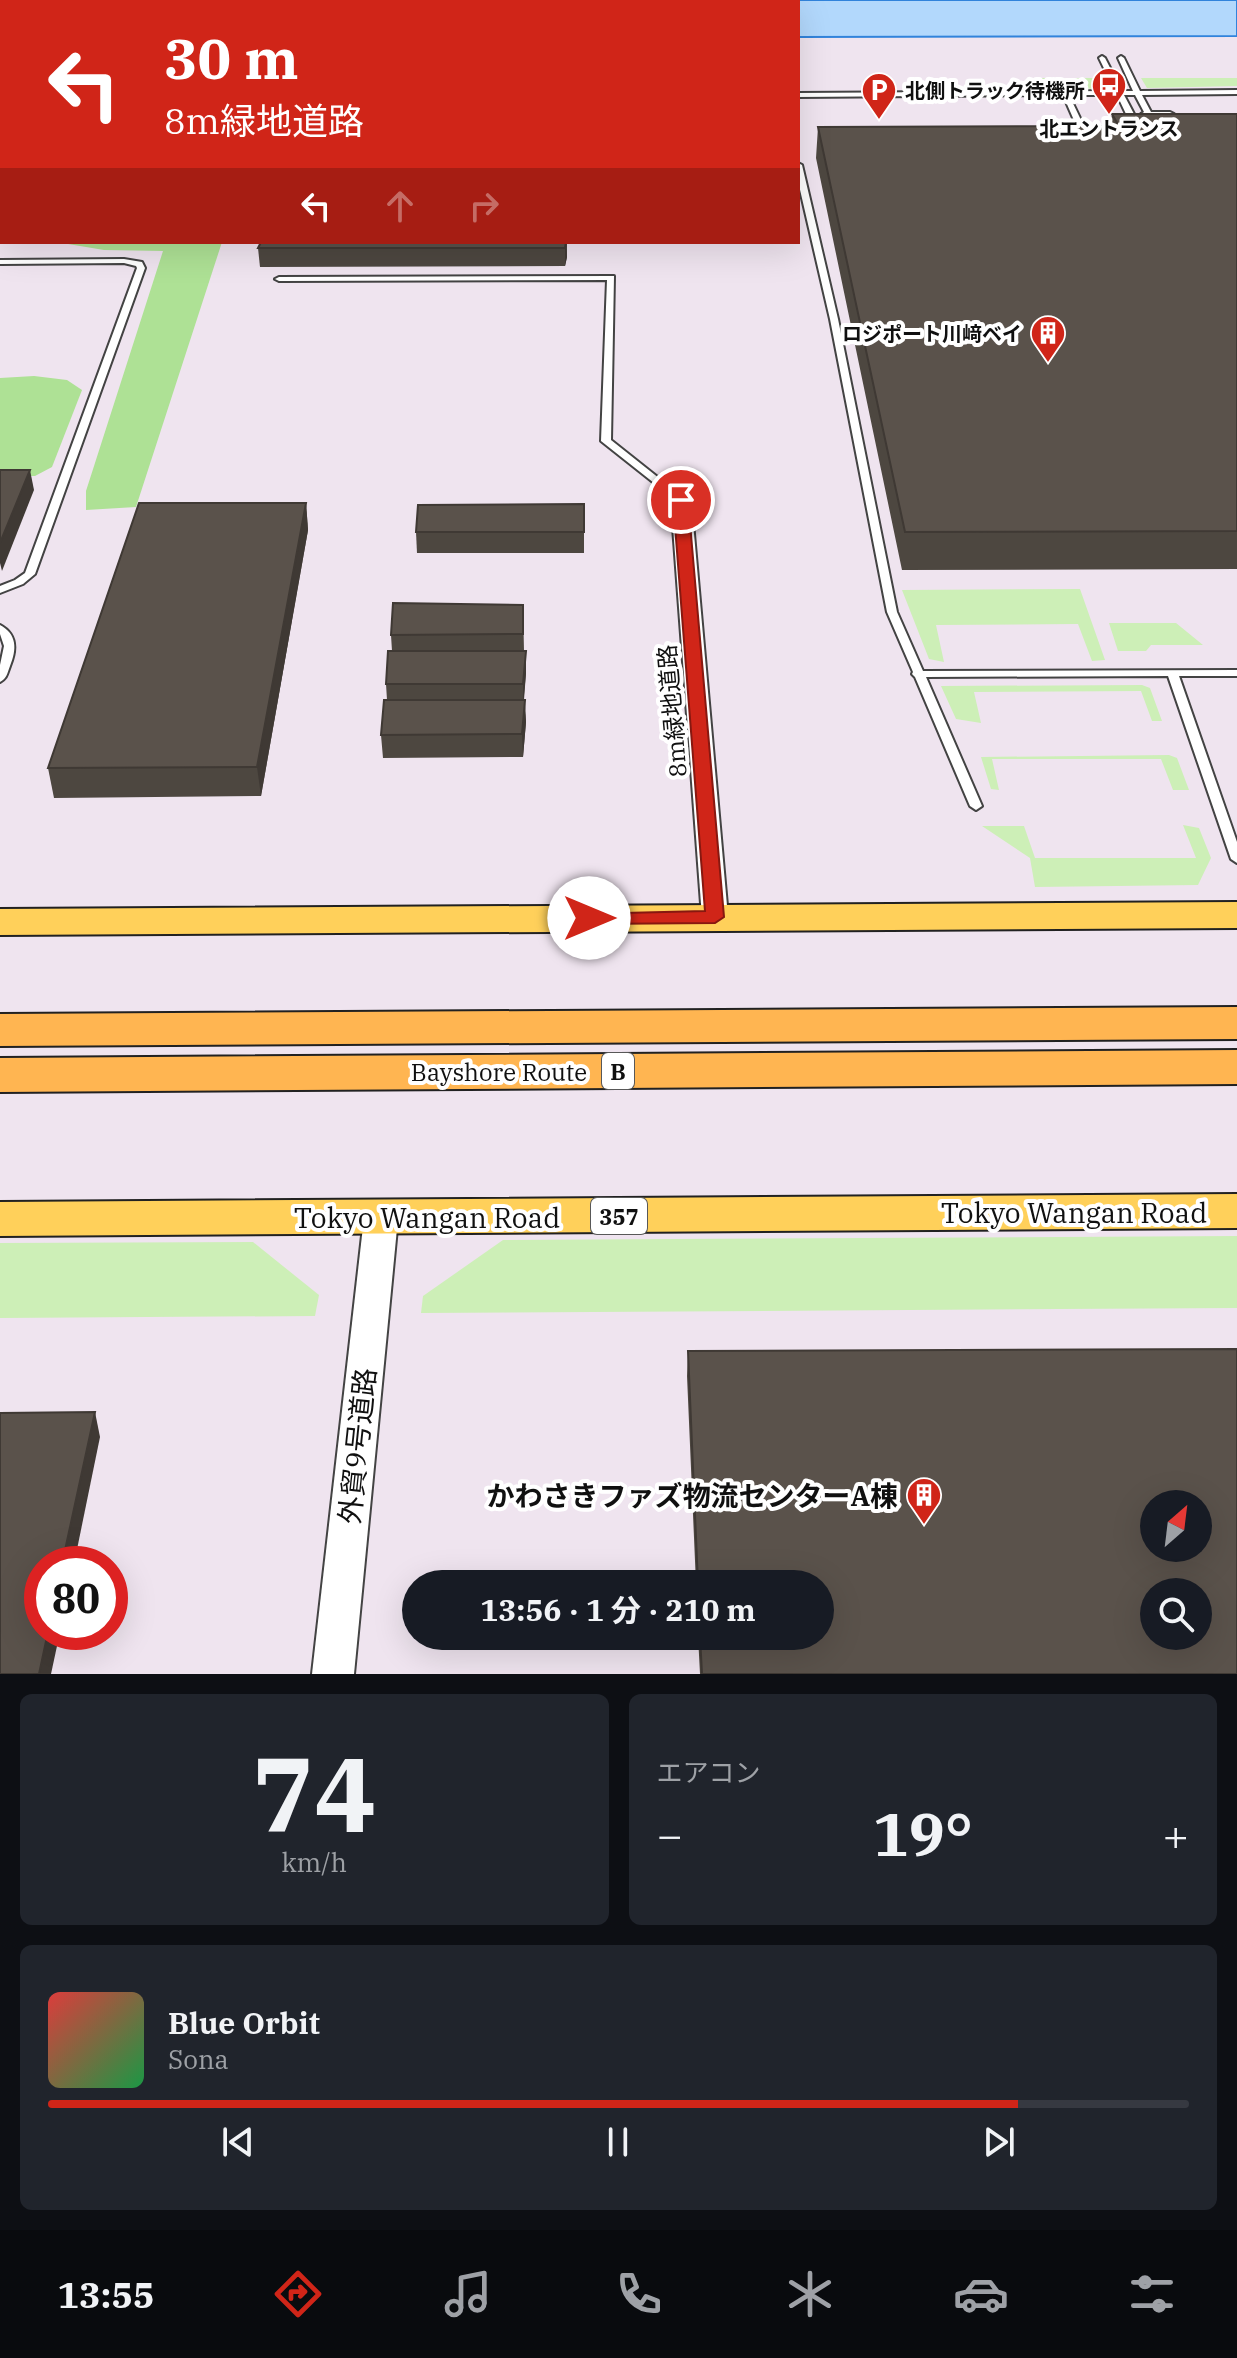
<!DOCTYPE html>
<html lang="ja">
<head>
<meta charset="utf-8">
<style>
  body { margin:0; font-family:"IBM Plex Serif","Noto Sans JP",serif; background:#20242c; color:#f1f3f6; height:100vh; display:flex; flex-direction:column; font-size:30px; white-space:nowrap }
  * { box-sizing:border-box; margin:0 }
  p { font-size:26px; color:#9ea1a6 }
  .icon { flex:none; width:44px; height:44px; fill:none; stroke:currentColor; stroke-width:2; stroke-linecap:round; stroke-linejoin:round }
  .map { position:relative; height:1674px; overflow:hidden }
  .panel { display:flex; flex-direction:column; gap:20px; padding:20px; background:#0d0f14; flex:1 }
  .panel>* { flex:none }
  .top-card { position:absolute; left:0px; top:0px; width:800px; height:244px; box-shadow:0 8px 32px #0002; background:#d02518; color:#fff; overflow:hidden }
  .needle { width:52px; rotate:28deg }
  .buttons { position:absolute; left:1140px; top:1490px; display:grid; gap:16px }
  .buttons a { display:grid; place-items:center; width:72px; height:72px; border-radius:50%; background:#171b24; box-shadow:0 8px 32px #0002; font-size:40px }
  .speed { position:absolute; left:24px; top:1546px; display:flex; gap:16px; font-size:40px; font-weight:700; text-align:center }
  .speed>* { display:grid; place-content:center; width:104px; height:104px; border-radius:50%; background:#171b24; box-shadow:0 8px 32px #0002; line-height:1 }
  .speed .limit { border:12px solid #d22; background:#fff; color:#111 }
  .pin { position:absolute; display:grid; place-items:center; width:68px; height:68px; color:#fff; margin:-34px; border:4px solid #fff; border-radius:50%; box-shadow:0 2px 8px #0007 }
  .me { position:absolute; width:88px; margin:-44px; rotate:90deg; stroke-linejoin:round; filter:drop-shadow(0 0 6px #0008) }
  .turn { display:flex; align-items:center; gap:28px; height:168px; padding:0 32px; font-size:36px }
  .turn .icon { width:104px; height:104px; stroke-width:2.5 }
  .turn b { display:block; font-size:56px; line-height:68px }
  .lanes { display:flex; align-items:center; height:76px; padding:0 32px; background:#0003; justify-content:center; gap:40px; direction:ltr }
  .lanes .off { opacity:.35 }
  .big { font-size:60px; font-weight:700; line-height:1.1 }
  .panel .tile { flex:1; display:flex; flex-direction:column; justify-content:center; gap:12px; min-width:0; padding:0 28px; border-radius:12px; background:#20242c }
  .panel .dial { align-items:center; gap:0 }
  .dial b { font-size:104px; line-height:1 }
  .song { display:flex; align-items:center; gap:24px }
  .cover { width:96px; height:96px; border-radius:12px; background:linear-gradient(135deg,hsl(0 70% 55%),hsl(140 70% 35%)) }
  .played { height:8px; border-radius:4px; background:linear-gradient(90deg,#d02518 85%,#363941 85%) }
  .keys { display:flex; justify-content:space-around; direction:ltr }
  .heat { display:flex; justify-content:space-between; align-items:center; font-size:44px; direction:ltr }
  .panel .tiles { flex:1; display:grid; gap:20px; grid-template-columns:1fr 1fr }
  .tile:last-child { grid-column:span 2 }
  .trip { position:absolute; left:402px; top:1570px; width:432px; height:80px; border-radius:40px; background:#171b24; box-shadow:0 8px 32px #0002; font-weight:700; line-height:80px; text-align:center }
  .tab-bar { display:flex; height:128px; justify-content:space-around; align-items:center; background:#090b0e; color:#9ea1a6 }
  .tab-bar .icon { width:56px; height:56px }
  .tab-bar .on { color:#d02518 }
  .tab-bar b { font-size:36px; color:#f1f3f6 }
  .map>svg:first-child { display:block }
  .industrial { fill:#efe4ef; fill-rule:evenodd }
  .green { fill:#cdefb7 }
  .forest { fill:#aee195 }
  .water { fill:#b2d8fc; stroke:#3183db; stroke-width:2 }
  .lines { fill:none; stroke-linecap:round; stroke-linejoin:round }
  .service-casing { stroke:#434343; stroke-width:4 }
  .minor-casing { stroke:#434343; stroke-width:4 }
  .tertiary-casing { stroke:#434343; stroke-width:4 }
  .trunk-casing { stroke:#212121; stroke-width:4 }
  .motorway-casing { stroke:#212121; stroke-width:4 }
  .service { fill:#fff; fill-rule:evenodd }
  .minor { fill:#fff; fill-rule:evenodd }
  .tertiary { fill:#fff; fill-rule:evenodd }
  .trunk { fill:#ffd05a; fill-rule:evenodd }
  .motorway { fill:#ffb551; fill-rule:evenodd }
  .wall { fill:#4d4740 }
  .shaded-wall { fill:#3f3934 }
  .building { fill:#5a524b; stroke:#3f3934; stroke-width:2; fill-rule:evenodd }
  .route { fill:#d02518; stroke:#871810; stroke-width:2 }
  .labels { text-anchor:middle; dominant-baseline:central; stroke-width:8; stroke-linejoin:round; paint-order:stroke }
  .far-poi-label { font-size:20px; font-weight:bold; fill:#101010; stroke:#fff; text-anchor:start }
  .shield { fill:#fff; stroke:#585858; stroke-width:2 }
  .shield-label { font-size:22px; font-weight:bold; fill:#101010 }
  .street-label { font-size:24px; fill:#101010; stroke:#fff }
  .near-street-label { font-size:28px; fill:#101010; stroke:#fff }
  .near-poi-label { font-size:28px; font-weight:bold; fill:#101010; stroke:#fff; text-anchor:end }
</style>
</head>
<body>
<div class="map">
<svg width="1237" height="1674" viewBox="0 0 1237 1674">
  <rect width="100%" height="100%" fill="#fffef3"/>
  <path class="industrial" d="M1237,36V1674H0V39L2,242H798V37ZM1154,1504H1198V1548H1154ZM42,1564H110V1632H42ZM416,1584H820V1636H416ZM1154,1592H1198V1636H1154Z"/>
  <g class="green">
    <polygon points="1031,78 1107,78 1113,89 1044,88 1035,86"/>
    <polygon points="1141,78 1237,78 1237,86 1147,88"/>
    <polygon points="1080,589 1105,660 1092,661 1078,624 936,625 944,662 929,659 902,590"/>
    <polygon points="1109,623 1176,623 1203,645 1151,645 1146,651 1118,651"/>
    <polygon points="1142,685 1150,688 1162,721 1152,721 1141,691 974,692 981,723 956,719 941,686"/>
    <polygon points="1169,755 1177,758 1189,790 1173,790 1161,759 992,759 999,790 991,789 981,757"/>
    <polygon points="1183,825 1199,828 1211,858 1198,885 1035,887 1030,858 982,826 1024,826 1035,858 1196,858"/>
    <polygon points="1237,1236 1237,1308 421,1313 423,1296 503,1240"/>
    <polygon points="253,1242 319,1295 315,1316 0,1318 0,1243"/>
  </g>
  <g class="forest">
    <polygon points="56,242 222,242 136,507 86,510 86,491 163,251 104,250"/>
    <polygon points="34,376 67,380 82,390 52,467 35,476 0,476 0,378"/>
  </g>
  <polygon class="water" points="0,0 1237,0 1237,36 798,37 798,2 2,2 0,39"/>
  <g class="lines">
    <g class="service-casing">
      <g id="service">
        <path d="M1102,56L1105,58L1122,91H1133L1118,58L1121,56L1124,58L1140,91L1237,90V94L1142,95L1151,112H1170L1174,114L1170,116H1153L1159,128L1155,130C1149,128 1146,118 1141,114L1144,112L1135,95H1124L1134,114L1130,116L1126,114L1117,95H1069L1091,141L1087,143L1083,141L1063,95L798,97V93L1115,91L1099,58Z"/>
        <polygon points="798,163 802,165 838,319 897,612 923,671 1237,670 1237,676 1179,676 1237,842 1237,863 1231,859 1168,676 926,677 982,806 976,810 970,806 915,677 912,674 913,672 887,612 830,319 798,181"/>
        <polygon points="124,259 142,262 145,268 35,574 23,584 0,593 0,586 15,580 25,573 137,268 136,266 124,263 0,264 0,260"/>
        <polygon points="614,276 611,440 684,498 684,502 678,502 601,441 607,280 279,281 275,279 279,277"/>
        <path d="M0,625C17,634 17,649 10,666C7,674 7,678 0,682V665L4,646L0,634Z"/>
      </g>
    </g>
    <g class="minor-casing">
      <polygon id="minor" points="681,494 691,500 728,917 724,923 706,923 702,917 671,500"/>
    </g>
    <g class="tertiary-casing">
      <polygon id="tertiary" points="381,1205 393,1209 398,1218 354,1674 312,1674 364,1218 369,1209"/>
    </g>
    <g class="trunk-casing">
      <g id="trunk">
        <polygon points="1237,902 1237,928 0,935 0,909"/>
        <polygon points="1237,1194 1237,1228 0,1236 0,1202"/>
      </g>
    </g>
    <g class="motorway-casing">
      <g id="motorway">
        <polygon points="1237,1007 1237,1039 0,1046 0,1014"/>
        <polygon points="1237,1050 1237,1084 0,1092 0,1058"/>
      </g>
    </g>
    <use href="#service" class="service"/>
    <use href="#minor" class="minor"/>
    <use href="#tertiary" class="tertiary"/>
    <use href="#trunk" class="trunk"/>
    <use href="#motorway" class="motorway"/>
  </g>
  <g class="wall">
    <polygon points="1112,114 1237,114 1237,569 902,570 816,158 818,127 1110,126"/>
    <polygon points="261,242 567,242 567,257 565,266 260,267 258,248"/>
    <polygon points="306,503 308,530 261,796 54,798 48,768"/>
    <polygon points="584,504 584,553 417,553 416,532"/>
    <polygon points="523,605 524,651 526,651 526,673 524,700 526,722 523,757 383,758 381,735 387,700 386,684 392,651 391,635"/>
    <polygon points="688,1351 1237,1674 700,1674 698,1636 820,1636 820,1584 696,1584 687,1376"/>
  </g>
  <g class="shaded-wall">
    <polygon points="566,242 567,257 565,266 565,248"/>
    <polygon points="30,470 34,490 2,571 0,563 0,543"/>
    <polygon points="306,503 308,530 261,796 257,767"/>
    <polygon points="526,651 526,673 523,706 523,684"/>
    <polygon points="525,700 526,722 523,757 522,734"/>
    <polygon points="95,1412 100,1437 74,1564 62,1564"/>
    <polygon points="48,1632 60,1632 51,1674 39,1674"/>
  </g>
  <g class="building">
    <polygon points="1112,114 1237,114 1237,531 905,532 818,127 1119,126"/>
    <polygon points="261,242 566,242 565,248 258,248"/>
    <polygon points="0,470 30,470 0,543"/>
    <polygon points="139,503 306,503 257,767 48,768"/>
    <polygon points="584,504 584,532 416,532 418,505"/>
    <polygon points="393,603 523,605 523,634 391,635"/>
    <polygon points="388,651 526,651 523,684 386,684"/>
    <polygon points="384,700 525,700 522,734 381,735"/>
    <path d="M1237,1349V1674H702L700,1636H820V1584H698L688,1351ZM1154,1504H1198V1548H1154ZM1154,1592H1198V1636H1154Z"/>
    <polygon points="95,1412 62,1564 42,1564 42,1632 48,1632 39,1674 0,1674 0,1413"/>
  </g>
  <polygon class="route" points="681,495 688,500 724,917 715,923 589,924 579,918 582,914 705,911 673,500"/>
  <defs>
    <g id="bus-pin" transform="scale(1.8)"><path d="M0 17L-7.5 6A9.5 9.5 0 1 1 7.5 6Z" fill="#d02518" stroke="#fff"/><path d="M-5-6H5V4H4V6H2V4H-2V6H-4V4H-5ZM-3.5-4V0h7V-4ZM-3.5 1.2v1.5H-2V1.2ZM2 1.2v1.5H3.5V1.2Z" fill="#fff"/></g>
    <g id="parking-pin" transform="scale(1.8)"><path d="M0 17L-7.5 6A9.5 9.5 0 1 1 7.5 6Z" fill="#d02518" stroke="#fff"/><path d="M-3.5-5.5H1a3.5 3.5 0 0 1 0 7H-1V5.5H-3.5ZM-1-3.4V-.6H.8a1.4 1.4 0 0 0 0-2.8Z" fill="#fff"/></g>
    <g id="building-pin" transform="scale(1.8)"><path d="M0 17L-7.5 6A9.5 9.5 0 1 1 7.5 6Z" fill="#d02518" stroke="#fff"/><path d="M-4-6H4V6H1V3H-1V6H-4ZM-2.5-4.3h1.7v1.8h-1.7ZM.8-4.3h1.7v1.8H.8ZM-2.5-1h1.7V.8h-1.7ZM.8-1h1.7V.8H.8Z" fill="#fff"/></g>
  </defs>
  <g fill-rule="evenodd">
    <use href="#bus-pin" x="1109" y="85"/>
    <use href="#parking-pin" x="879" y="90"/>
    <use href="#building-pin" x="1048" y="333"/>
    <use href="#building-pin" x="924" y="1495"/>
  </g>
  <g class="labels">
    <g class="far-poi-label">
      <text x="905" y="90">北側トラック待機所</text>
      <text x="1109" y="128" text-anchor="middle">北エントランス</text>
      <text x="1022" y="333" text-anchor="end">ロジポート川﨑ベイ</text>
    </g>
    <g class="shield">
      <rect x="602" y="1053" width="32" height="36" rx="6"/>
      <rect x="591" y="1198" width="56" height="36" rx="6"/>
    </g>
    <g class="shield-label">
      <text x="618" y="1071">B</text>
      <text x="619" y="1216">357</text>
    </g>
    <g class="street-label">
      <text transform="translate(672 711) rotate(-95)">8m緑地道路</text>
      <text x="499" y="1072">Bayshore Route</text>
    </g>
    <g class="near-street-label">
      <text x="1074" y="1212">Tokyo Wangan Road</text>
      <text x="427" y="1217">Tokyo Wangan Road</text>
      <text transform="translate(357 1446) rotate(-84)">外貿9号道路</text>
    </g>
    <g class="near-poi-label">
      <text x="898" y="1495">かわさきファズ物流センターA棟</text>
    </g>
  </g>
</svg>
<div class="buttons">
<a><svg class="needle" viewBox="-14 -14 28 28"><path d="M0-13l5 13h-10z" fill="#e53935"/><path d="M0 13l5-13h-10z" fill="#9ea1a6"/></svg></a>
<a><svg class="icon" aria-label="search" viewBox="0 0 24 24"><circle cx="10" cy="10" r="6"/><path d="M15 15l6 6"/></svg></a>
</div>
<div class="speed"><div class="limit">80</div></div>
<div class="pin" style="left:681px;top:500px;background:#d93025"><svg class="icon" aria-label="arrive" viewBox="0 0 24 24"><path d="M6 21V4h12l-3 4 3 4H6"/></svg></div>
<svg class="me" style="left:589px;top:918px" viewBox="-20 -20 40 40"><circle r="19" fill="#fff"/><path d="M0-13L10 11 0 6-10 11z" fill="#d02518"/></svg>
<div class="trip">13:56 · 1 分 · 210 m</div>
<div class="top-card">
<div class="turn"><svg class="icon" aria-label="left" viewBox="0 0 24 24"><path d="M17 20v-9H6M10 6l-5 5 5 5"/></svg><div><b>30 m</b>8m緑地道路</div></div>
<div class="lanes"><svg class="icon" aria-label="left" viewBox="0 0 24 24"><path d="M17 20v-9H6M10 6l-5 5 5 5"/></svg><svg class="icon off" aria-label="ahead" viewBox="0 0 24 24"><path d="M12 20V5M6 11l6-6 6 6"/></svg><svg class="icon off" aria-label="right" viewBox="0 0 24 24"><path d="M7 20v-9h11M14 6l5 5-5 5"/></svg></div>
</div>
</div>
<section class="panel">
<div class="tiles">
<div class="tile dial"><b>74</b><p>km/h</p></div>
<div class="tile"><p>エアコン</p>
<div class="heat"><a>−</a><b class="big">19°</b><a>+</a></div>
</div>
<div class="tile">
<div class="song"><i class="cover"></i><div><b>Blue Orbit</b><p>Sona</p></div></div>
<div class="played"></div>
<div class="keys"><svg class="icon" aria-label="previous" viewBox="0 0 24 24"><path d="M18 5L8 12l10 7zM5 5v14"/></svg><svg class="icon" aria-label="pause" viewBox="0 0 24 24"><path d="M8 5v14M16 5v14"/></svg><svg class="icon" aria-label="next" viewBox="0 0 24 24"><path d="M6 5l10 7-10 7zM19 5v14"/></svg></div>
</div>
</div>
</section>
<nav class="tab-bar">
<b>13:55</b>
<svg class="icon on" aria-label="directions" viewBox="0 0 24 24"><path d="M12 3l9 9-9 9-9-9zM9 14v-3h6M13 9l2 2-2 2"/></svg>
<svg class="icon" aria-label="music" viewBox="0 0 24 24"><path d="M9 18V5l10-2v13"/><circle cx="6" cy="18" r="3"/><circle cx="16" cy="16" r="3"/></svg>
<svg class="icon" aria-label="phone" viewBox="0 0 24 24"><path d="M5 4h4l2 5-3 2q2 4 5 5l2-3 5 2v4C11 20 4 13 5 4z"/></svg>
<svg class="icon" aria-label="climate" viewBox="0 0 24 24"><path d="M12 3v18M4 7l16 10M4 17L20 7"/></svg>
<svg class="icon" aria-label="car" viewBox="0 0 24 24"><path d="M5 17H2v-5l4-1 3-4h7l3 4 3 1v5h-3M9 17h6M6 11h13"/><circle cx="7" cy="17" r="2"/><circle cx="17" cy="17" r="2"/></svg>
<svg class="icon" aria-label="filters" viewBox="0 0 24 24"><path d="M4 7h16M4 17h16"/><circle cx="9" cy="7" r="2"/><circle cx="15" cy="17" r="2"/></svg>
</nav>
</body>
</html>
